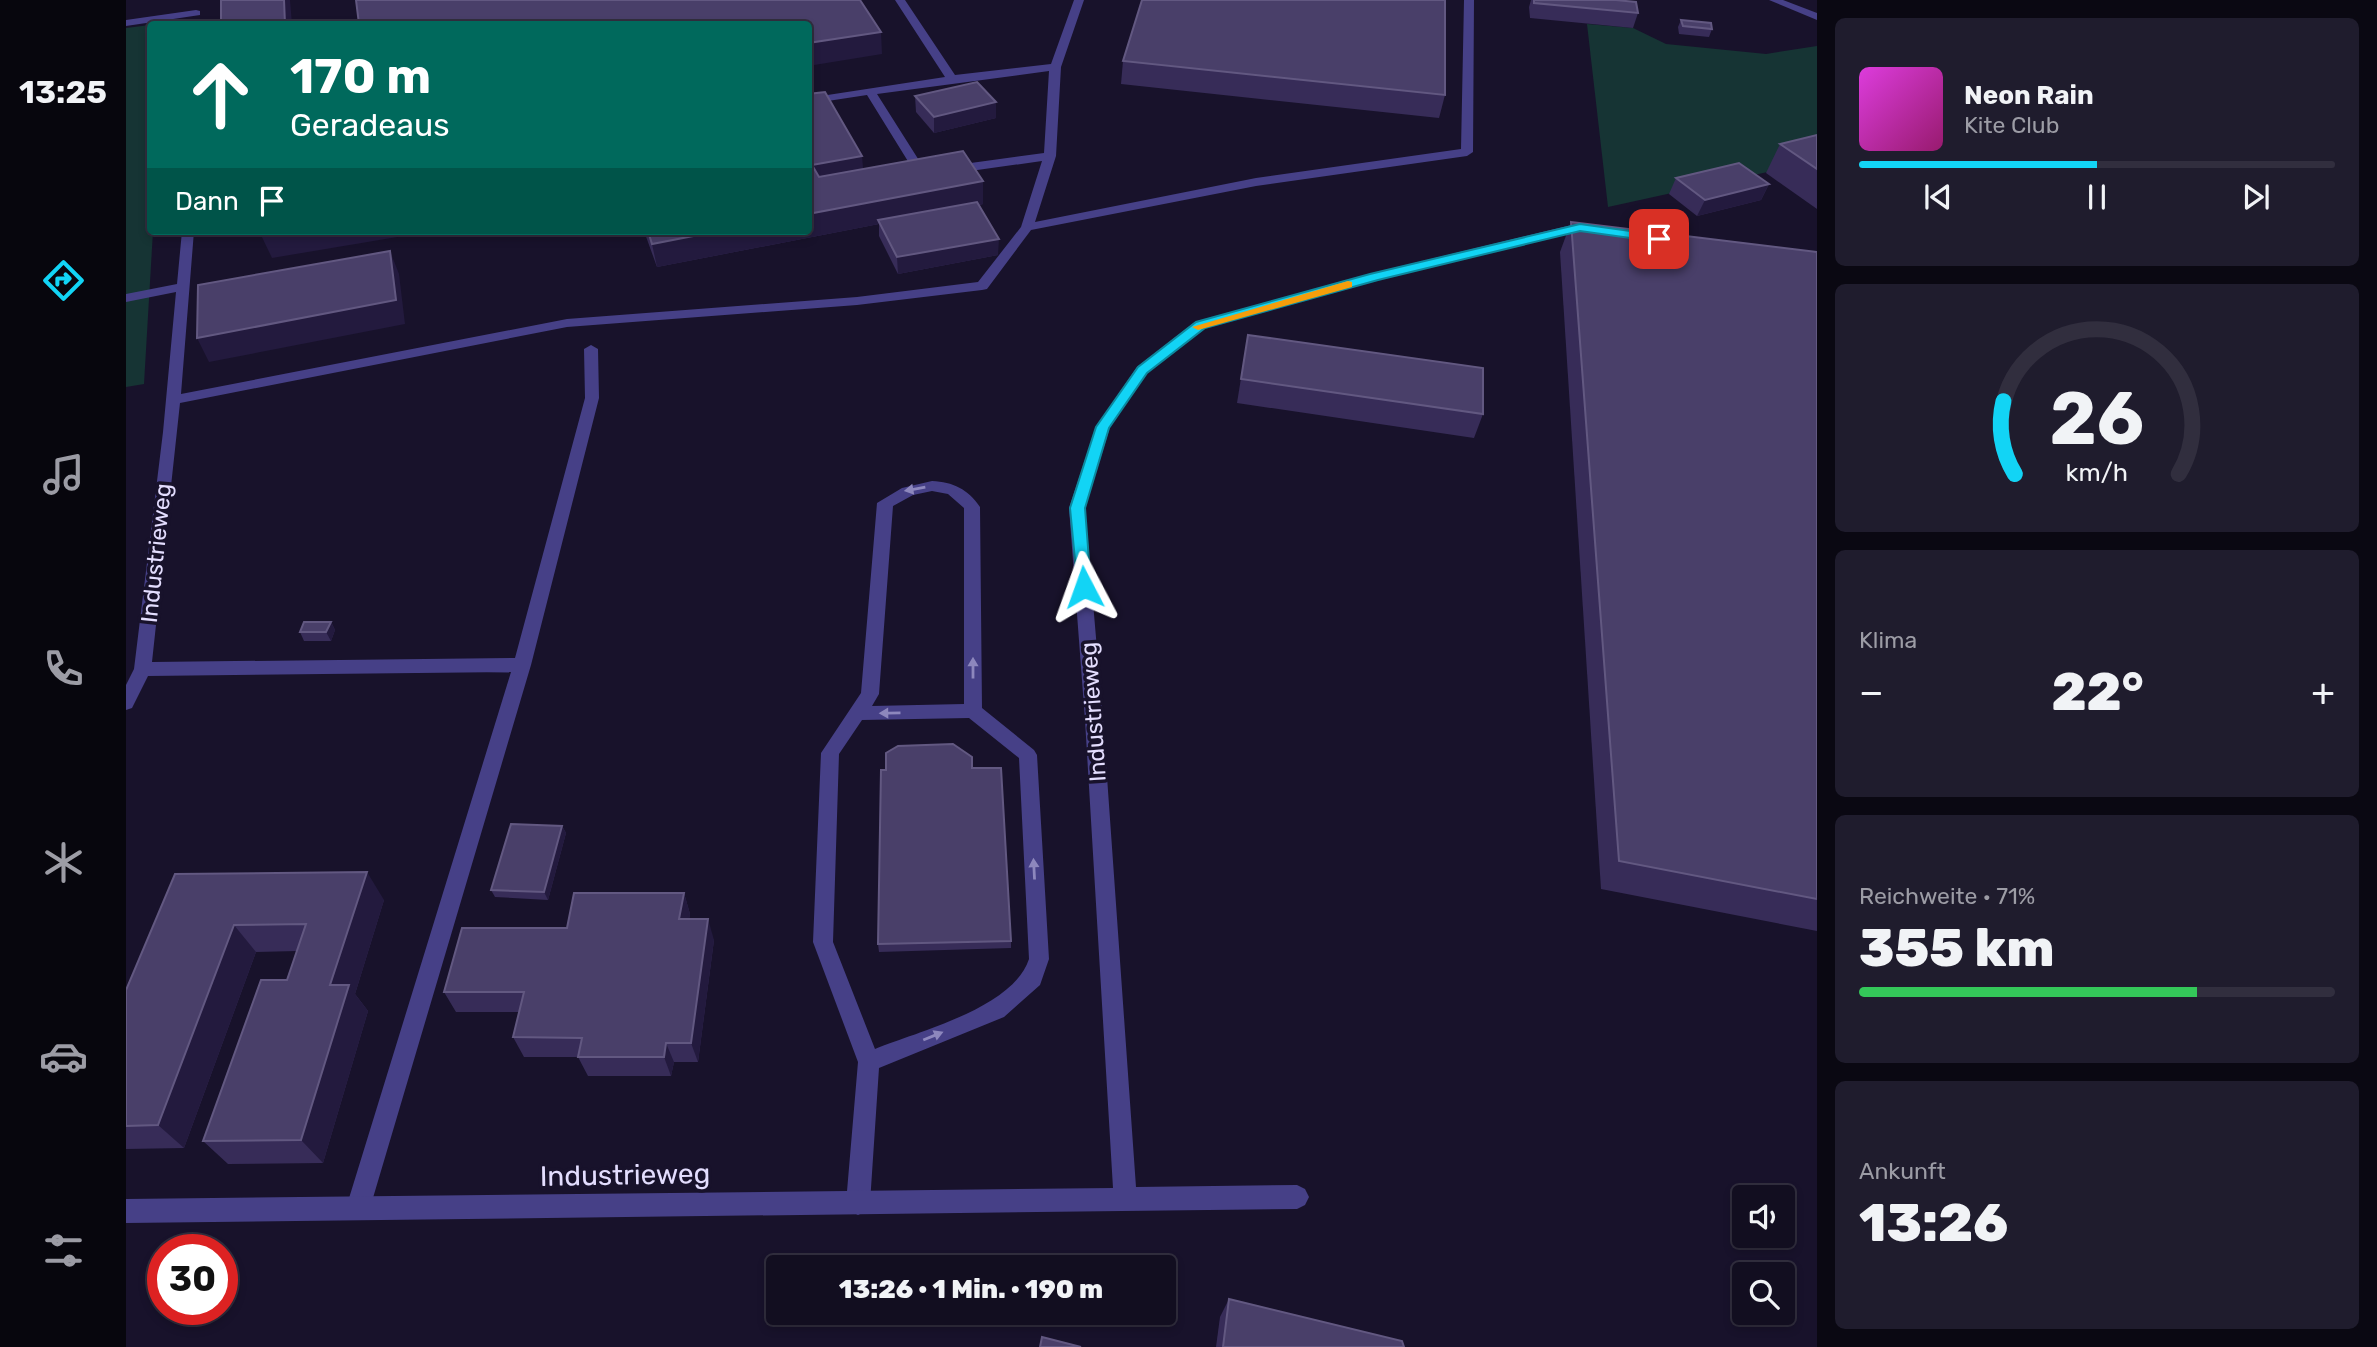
<!DOCTYPE html>
<html lang="de">
<head>
<meta charset="utf-8">
<style>
  body { margin:0; font-family:Rubik,sans-serif; background:#1f1c2d; color:#f1f3f6; height:100vh; display:flex; flex-direction:column; font-size:26px; white-space:nowrap }
  * { box-sizing:border-box; margin:0 }
  p { font-size:23px; color:#9c9ca5 }
  .icon { flex:none; width:38px; height:38px; fill:none; stroke:currentColor; stroke-width:2; stroke-linecap:round; stroke-linejoin:round }
  .map { position:relative; flex:1; overflow:hidden }
  .sheet { display:flex; flex-direction:column; gap:18px; padding:18px; background:#0a0812; width:560px }
  .sheet>* { flex:none }
  .guide { position:absolute; left:21px; top:21px; width:665px; height:214px; border-radius:7px; box-shadow:0 4px 10px #0003,0 0 0 2px #312e3e; background:#00695c; color:#fff; overflow:hidden }
  .tools { position:absolute; left:1606px; top:1185px; display:grid; gap:14px }
  .tools a { display:grid; place-items:center; width:63px; height:63px; border-radius:7px; background:#120e20; box-shadow:0 4px 10px #0003,0 0 0 2px #312e3e; font-size:35px }
  .speed { position:absolute; left:21px; top:1234px; display:flex; gap:14px; font-size:35px; font-weight:700; text-align:center }
  .speed>* { display:grid; place-content:center; width:91px; height:91px; border-radius:50%; background:#120e20; box-shadow:0 4px 10px #0003,0 0 0 2px #312e3e; line-height:1 }
  .speed .limit { border:10px solid #d22; background:#fff; color:#111 }
  .pin { position:absolute; display:grid; place-items:center; width:60px; height:60px; color:#fff; margin:-30px; border-radius:14px; box-shadow:0 4px 10px #0006 }
  .me { position:absolute; width:77px; margin:-38px; rotate:356deg; stroke-linejoin:round; filter:drop-shadow(0 0 5px #0008) }
  .turn { display:flex; align-items:center; gap:24px; height:147px; padding:0 28px; font-size:32px }
  .turn .icon { width:91px; height:91px; stroke-width:2.5 }
  .turn b { display:block; font-size:49px; line-height:60px }
  .then { display:flex; align-items:center; height:66px; padding:0 28px; background:#0003; gap:14px; font-size:26px }
  .big { font-size:52px; font-weight:800; line-height:1.1 }
  .sheet .tile { flex:1; display:flex; flex-direction:column; justify-content:center; gap:10px; min-width:0; padding:0 24px; border-radius:10px; background:#1f1c2d }
  .sheet .dial { align-items:center; gap:0 }
  .dial svg { height:182px; overflow:visible; fill:none; stroke:#312e3e; stroke-width:7; stroke-linecap:round; text-anchor:middle }
  .dial text { fill:#f1f3f6; stroke:none }
  .song { display:flex; align-items:center; gap:21px }
  .cover { width:84px; height:84px; border-radius:10px; background:linear-gradient(135deg,hsl(300 70% 55%),hsl(320 70% 35%)) }
  .played { height:7px; border-radius:4px; background:linear-gradient(90deg,#12d4f5 50%,#312e3e 50%) }
  .keys { display:flex; justify-content:space-around; direction:ltr }
  .heat { display:flex; justify-content:space-between; align-items:center; font-size:38px; direction:ltr }
  .charge { height:10px; border-radius:5px; background:linear-gradient(90deg,#34c759 71%,#312e3e 0) }
  .trip { position:absolute; left:640px; top:1255px; width:410px; height:70px; border-radius:7px; background:#120e20; box-shadow:0 4px 10px #0003,0 0 0 2px #312e3e; font-weight:800; line-height:70px; text-align:center }
  main { display:flex; flex:1; min-height:0 }
  .tab-bar { display:flex; flex-direction:column; width:126px; justify-content:space-around; align-items:center; background:#07060d; color:#9c9ca5 }
  .tab-bar .icon { width:49px; height:49px }
  .tab-bar .active { color:#12d4f5 }
  .tab-bar b { font-size:32px; color:#f1f3f6 }
  .map>svg:first-child { display:block }
  .green { fill:#163434 }
  .lines { fill:none; stroke-linecap:round; stroke-linejoin:round }
  .service { fill:#464087; fill-rule:evenodd }
  .minor { fill:#464087; fill-rule:evenodd }
  .wall { fill:#372c58 }
  .shaded-wall { fill:#231a3e }
  .building { fill:#493f69; stroke:#625881; stroke-width:2 }
  .oneway { fill:#8d87bd }
  .route { fill:#12d4f5; stroke:#0c8a9f; stroke-width:2 }
  .slow { fill:#f59e0b }
  .labels { text-anchor:middle; dominant-baseline:central; stroke-width:7; stroke-linejoin:round; paint-order:stroke }
  .street-label { font-size:23px; fill:#e3ddfe; stroke:#18122b }
  .near-street-label { font-size:28px; fill:#e3ddfe; stroke:#18122b }
</style>
</head>
<body>
<main>
<nav class="tab-bar">
<b>13:25</b>
<svg class="icon active" aria-label="directions" viewBox="0 0 24 24"><path d="M12 3l9 9-9 9-9-9zM9 14v-3h6M13 9l2 2-2 2"/></svg>
<svg class="icon" aria-label="music" viewBox="0 0 24 24"><path d="M9 18V5l10-2v13"/><circle cx="6" cy="18" r="3"/><circle cx="16" cy="16" r="3"/></svg>
<svg class="icon" aria-label="phone" viewBox="0 0 24 24"><path d="M5 4h4l2 5-3 2q2 4 5 5l2-3 5 2v4C11 20 4 13 5 4z"/></svg>
<svg class="icon" aria-label="climate" viewBox="0 0 24 24"><path d="M12 3v18M4 7l16 10M4 17L20 7"/></svg>
<svg class="icon" aria-label="car" viewBox="0 0 24 24"><path d="M5 17H2v-5l4-1 3-4h7l3 4 3 1v5h-3M9 17h6M6 11h13"/><circle cx="7" cy="17" r="2"/><circle cx="17" cy="17" r="2"/></svg>
<svg class="icon" aria-label="filters" viewBox="0 0 24 24"><path d="M4 7h16M4 17h16"/><circle cx="9" cy="7" r="2"/><circle cx="15" cy="17" r="2"/></svg>
</nav>
<div class="map">
<svg width="1691" height="1347" viewBox="0 0 1691 1347">
  <rect width="100%" height="100%" fill="#18122b"/>
  <g class="green">
    <polygon points="1461,24 1507,28 1540,44 1640,54 1691,46 1691,161 1482,207"/>
    <polygon points="24,25 24,231 27,231 18,384 0,387 0,28"/>
  </g>
  <g class="lines">
    <g class="service">
      <polygon points="769,0 779,0 829,75 925,64 948,0 958,0 935,67 930,156 909,222 1130,178 1335,149 1338,0 1348,0 1347,152 1341,156 1130,186 905,230 861,289 856,290 731,305 441,327 54,403 26,662 389,658 459,398 458,349 465,345 472,349 473,398 405,665 244,1208 240,1216 232,1220 224,1216 220,1208 385,672 22,676 6,708 0,710 0,685 8,669 37,432 50,292 0,302 0,294 51,284 56,231 68,231 55,394 441,319 731,297 852,282 895,227 916,161 823,174 817,170 823,166 918,153 923,71 751,94 801,173 792,178 784,178 782,175 788,171 741,95 682,104 682,98 819,77"/>
      <polygon points="1643,0 1657,0 1691,13 1691,20"/>
      <polygon points="70,10 74,11 74,15 0,26 0,20"/>
      <path d="M806,481C827,482 842,489 854,507L856,708L908,750L911,755L923,959L914,985L878,1017L753,1068L744,1203L740,1211L732,1215L724,1211L720,1203L732,1062L687,942L695,753L735,693L751,503L776,488ZM806,491L822,494L838,508V704L746,706L753,694L767,506L787,495ZM843,718L893,758L903,959C887,1008 793,1031 749,1049L707,942L713,754L736,720Z"/>
    </g>
    <polygon class="minor" points="1454,223 1459,224 1459,230 1252,280 1079,328 1021,373 984,427 959,508 977,720 1010,1187 1171,1185 1179,1189 1183,1197 1179,1205 1171,1209 0,1223 0,1199 987,1188 959,720 943,508 970,427 1011,367 1069,322 1243,274"/>
  </g>
  <g class="wall">
    <polygon points="1405,0 1490,0 1512,13 1507,28 1404,18 1403,7"/>
    <polygon points="1555,20 1586,29 1583,37 1553,34 1552,27"/>
    <polygon points="997,61 1319,95 1313,118 995,84"/>
    <polygon points="789,96 870,102 870,118 808,133 790,112"/>
    <polygon points="1691,135 1691,209 1640,173 1654,144"/>
    <polygon points="737,169 857,204 853,205 872,255 772,274 753,236 753,224 531,267 518,231 682,231"/>
    <polygon points="1550,178 1643,184 1635,200 1571,216 1543,194"/>
    <polygon points="1445,222 1691,252 1691,931 1475,889 1434,252"/>
    <polygon points="1122,335 1357,414 1348,438 1111,403"/>
    <polygon points="205,622 209,630 205,641 178,641 174,632"/>
    <polygon points="846,768 885,941 885,948 753,952 752,944 760,770"/>
    <polygon points="436,826 440,833 422,900 369,897 365,890"/>
    <polygon points="49,874 258,900 229,994 242,1011 197,1163 102,1164 77,1141 161,980 171,951 130,952 58,1148 0,1149 0,990"/>
    <polygon points="558,893 564,914 563,919 588,940 572,1062 548,1062 545,1076 462,1076 452,1057 398,1057 387,1037 393,1012 330,1012 318,992 441,928"/>
    <polygon points="1103,1299 1278,1347 1090,1347 1094,1317"/>
  </g>
  <g class="shaded-wall">
    <polygon points="158,0 164,0 166,24 159,24"/>
    <polygon points="755,32 756,54 682,66 682,43"/>
    <polygon points="870,102 870,118 808,133 808,117"/>
    <polygon points="736,156 738,179 688,188 686,165"/>
    <polygon points="857,181 857,204 755,224 752,220 753,224 531,267 526,244 593,231 682,231 682,214"/>
    <polygon points="1643,184 1635,200 1571,216 1579,200"/>
    <polygon points="158,231 307,231 146,258 135,235"/>
    <polygon points="873,239 872,255 772,274 771,257"/>
    <polygon points="264,251 273,274 279,324 83,362 71,338"/>
    <polygon points="205,622 209,630 205,641 200,632"/>
    <polygon points="436,826 440,833 422,900 418,892"/>
    <polygon points="241,872 258,900 229,994 242,1011 197,1163 175,1140 204,985"/>
    <polygon points="558,893 564,914 560,940 553,919"/>
    <polygon points="582,919 588,940 572,1062 565,1043"/>
    <polygon points="108,925 130,952 58,1148 32,1125"/>
    <polygon points="540,1043 548,1062 545,1076 538,1057"/>
  </g>
  <g class="building">
    <polygon points="95,0 158,0 159,24 95,24"/>
    <polygon points="230,0 734,0 755,32 682,43 682,24 233,24"/>
    <polygon points="1016,0 1319,0 1319,95 997,61"/>
    <polygon points="1408,0 1490,0 1510,2 1512,13 1408,3"/>
    <polygon points="1555,20 1585,23 1586,29 1557,26"/>
    <polygon points="851,82 870,102 808,117 789,96"/>
    <polygon points="699,92 736,156 686,165 693,177 837,151 857,181 682,214 682,94"/>
    <polygon points="1691,135 1691,169 1654,144"/>
    <polygon points="1613,163 1643,184 1579,200 1550,178"/>
    <polygon points="851,202 873,239 771,257 752,220"/>
    <polygon points="1445,222 1691,252 1691,899 1493,861"/>
    <polygon points="136,231 158,231 135,235"/>
    <polygon points="522,231 593,231 526,244"/>
    <polygon points="264,251 270,300 71,338 72,285"/>
    <polygon points="1122,335 1357,368 1357,414 1115,379"/>
    <polygon points="178,622 205,622 200,632 174,632"/>
    <polygon points="827,744 846,757 846,768 875,768 885,941 752,944 755,770 760,770 760,753 772,746"/>
    <polygon points="385,824 436,826 418,892 365,890"/>
    <polygon points="241,872 204,985 223,985 175,1140 77,1141 135,980 161,980 180,924 108,925 32,1125 0,1126 0,990 49,874"/>
    <polygon points="448,893 558,893 553,919 582,919 565,1043 540,1043 538,1057 452,1057 456,1038 387,1037 398,992 318,992 336,928 441,928"/>
    <polygon points="1103,1299 1276,1341 1278,1347 1097,1347"/>
    <polygon points="916,1337 955,1347 914,1347"/>
  </g>
  <defs><path id="oneway-solid" d="M-6-.8H1V-3.2L6.5 0L1 3.2V.8H-6Z" transform="scale(1.75)"/></defs>
  <g class="oneway">
    <use href="#oneway-solid" transform="translate(789 489) rotate(170)"/>
    <use href="#oneway-solid" transform="translate(847 668) rotate(-90)"/>
    <use href="#oneway-solid" transform="translate(764 713) rotate(179)"/>
    <use href="#oneway-solid" transform="translate(908 869) rotate(-93)"/>
    <use href="#oneway-solid" transform="translate(807 1036) rotate(-22)"/>
  </g>
  <polygon class="route" points="1454,224 1533,235 1538,239 1533,242 1454,231 1252,280 1079,328 1021,373 983,428 959,508 965,587 958,593 952,591 944,508 970,427 1012,367 1070,322 1244,274"/>
  <polygon class="slow" points="1222,281 1226,282 1226,287 1072,330 1066,327"/>
  <g class="labels">
    <g class="street-label">
      <text transform="translate(30 553) rotate(-84)">Industrieweg</text>
      <text transform="translate(967 712) rotate(-94)">Industrieweg</text>
    </g>
    <g class="near-street-label">
      <text transform="translate(499 1175) rotate(-1)">Industrieweg</text>
    </g>
  </g>
</svg>
<div class="tools">
<a><svg class="icon" aria-label="sound" viewBox="0 0 24 24"><path d="M4 9h4l5-4v14l-5-4H4zM17 9q2 3 0 6"/></svg></a>
<a><svg class="icon" aria-label="search" viewBox="0 0 24 24"><circle cx="10" cy="10" r="6"/><path d="M15 15l6 6"/></svg></a>
</div>
<div class="speed"><div class="limit">30</div></div>
<div class="pin" style="left:1533px;top:239px;background:#d93025"><svg class="icon" aria-label="arrive" viewBox="0 0 24 24"><path d="M6 21V4h12l-3 4 3 4H6"/></svg></div>
<svg class="me" style="left:958px;top:587px" viewBox="-20 -20 40 40"><path d="M0-17L14 15 0 8-14 15z" fill="#12d4f5" stroke="#fff" stroke-width="4"/></svg>
<div class="trip">13:26 · 1 Min. · 190 m</div>
<div class="guide">
<div class="turn"><svg class="icon" aria-label="ahead" viewBox="0 0 24 24"><path d="M12 20V5M6 11l6-6 6 6"/></svg><div><b>170 m</b>Geradeaus</div></div>
<div class="then">Dann<svg class="icon" aria-label="arrive" viewBox="0 0 24 24"><path d="M6 21V4h12l-3 4 3 4H6"/></svg></div>
</div>
</div>
<section class="sheet">
<div class="tile">
<div class="song"><i class="cover"></i><div><b>Neon Rain</b><p>Kite Club</p></div></div>
<div class="played"></div>
<div class="keys"><svg class="icon" aria-label="previous" viewBox="0 0 24 24"><path d="M18 5L8 12l10 7zM5 5v14"/></svg><svg class="icon" aria-label="pause" viewBox="0 0 24 24"><path d="M8 5v14M16 5v14"/></svg><svg class="icon" aria-label="next" viewBox="0 0 24 24"><path d="M6 5l10 7-10 7zM19 5v14"/></svg></div>
</div>
<div class="tile dial"><svg viewBox="0 0 100 80">
<path d="M14 69A42 42 0 1 1 86 69"/>
<path d="M14 69A42 42 0 0 1 9 37" stroke="#12d4f5"/>
<text x="50" y="56" font-size="32" font-weight="700">26</text>
<text x="50" y="72" font-size="11">km/h</text>
</svg></div>
<div class="tile"><p>Klima</p>
<div class="heat"><a>−</a><b class="big">22°</b><a>+</a></div>
</div>
<div class="tile"><p>Reichweite · 71%</p><b class="big">355 km</b><div class="charge"></div></div>
<div class="tile"><p>Ankunft</p><b class="big">13:26</b></div>
</section>
</main>
</body>
</html>
